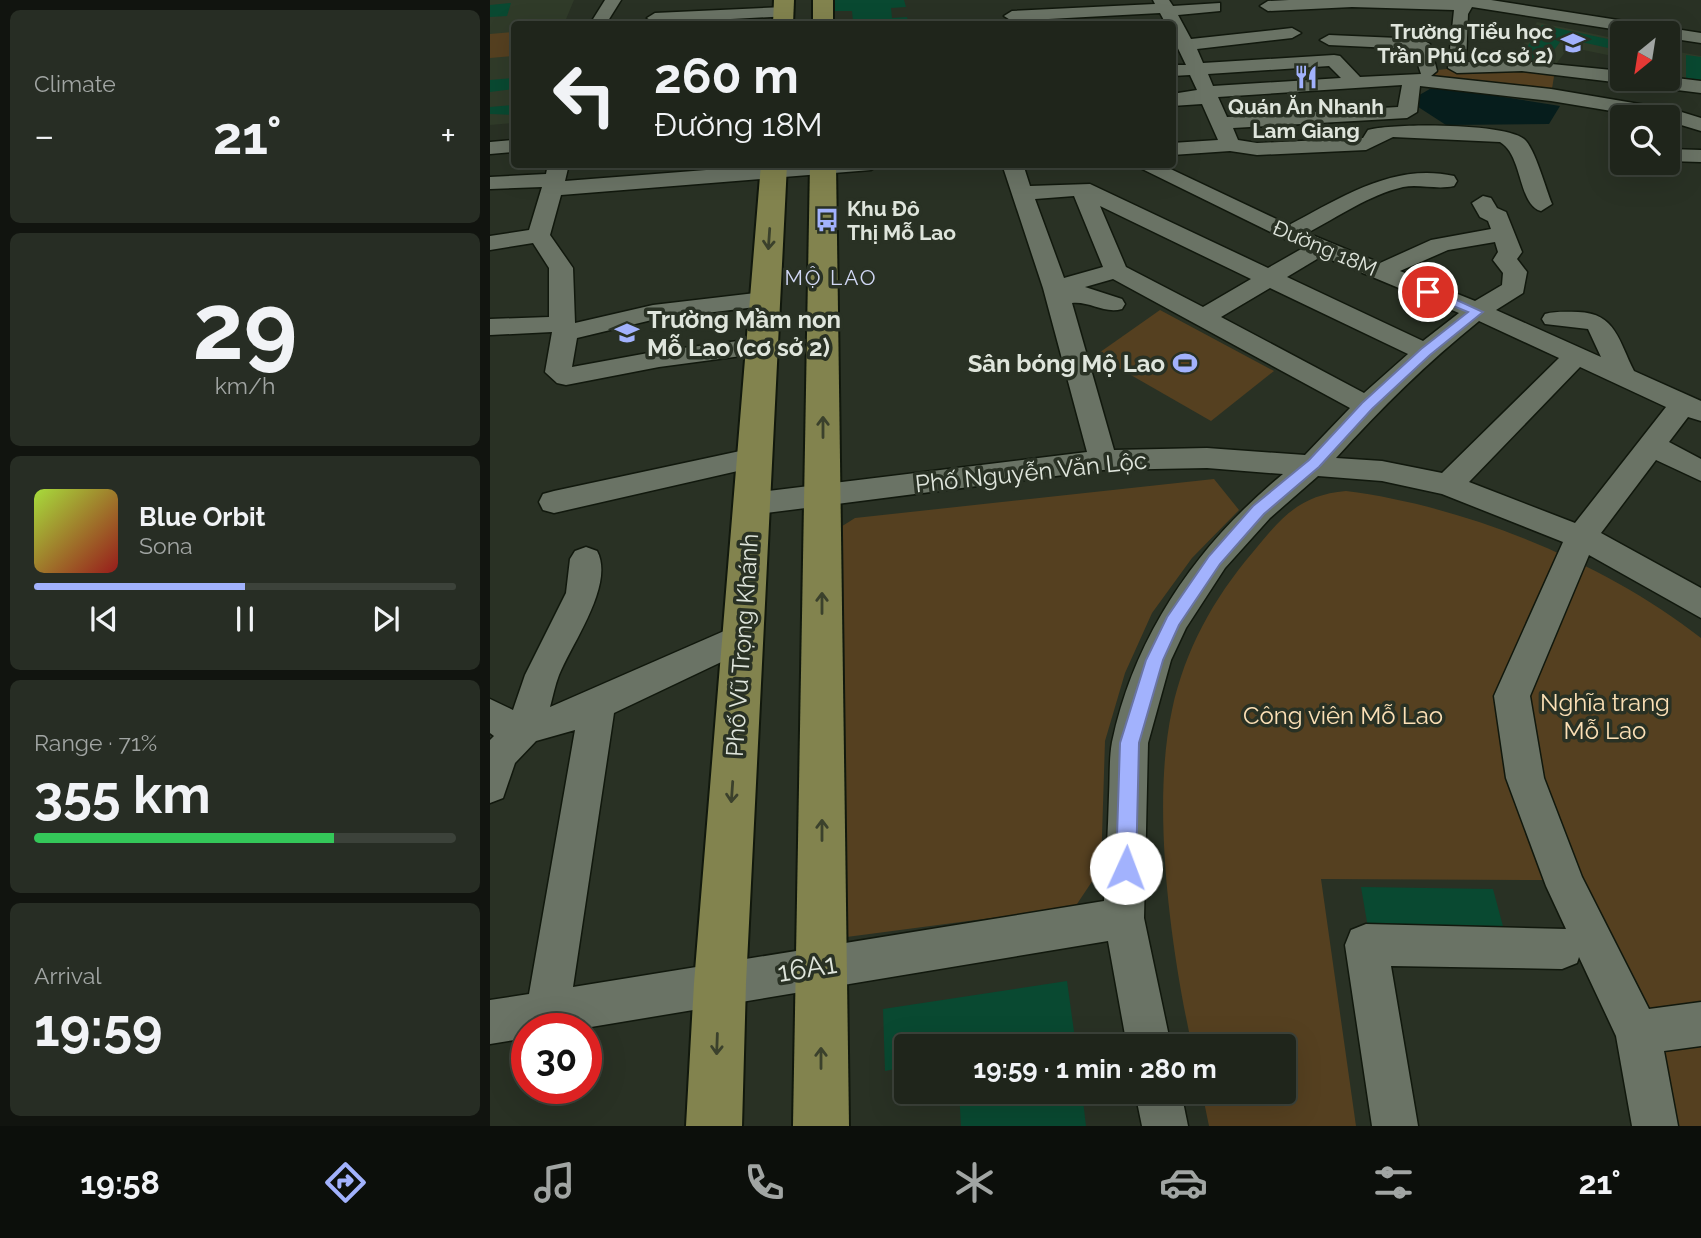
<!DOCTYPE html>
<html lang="en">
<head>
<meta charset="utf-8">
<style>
  body { margin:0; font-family:Raleway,sans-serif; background:#272d24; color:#f1f3f6; height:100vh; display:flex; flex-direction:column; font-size:26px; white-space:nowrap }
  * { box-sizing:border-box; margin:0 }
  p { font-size:23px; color:#a1a5a3 }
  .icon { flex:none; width:38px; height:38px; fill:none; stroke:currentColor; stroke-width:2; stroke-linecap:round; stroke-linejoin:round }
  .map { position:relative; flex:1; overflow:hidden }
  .drawer { display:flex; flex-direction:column; gap:10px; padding:10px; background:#11140f; width:490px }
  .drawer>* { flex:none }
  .banner { position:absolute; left:21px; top:21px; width:665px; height:147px; border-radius:7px; box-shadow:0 7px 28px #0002,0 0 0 2px #3c423a; background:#1f251b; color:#f1f3f6; overflow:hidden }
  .needle { width:46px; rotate:210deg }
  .tools { position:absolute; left:1120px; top:21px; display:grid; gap:14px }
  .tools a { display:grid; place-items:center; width:70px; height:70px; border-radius:7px; background:#1f251b; box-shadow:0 7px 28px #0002,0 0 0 2px #3c423a; font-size:35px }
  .speed { position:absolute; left:21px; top:1013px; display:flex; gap:14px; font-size:35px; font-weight:700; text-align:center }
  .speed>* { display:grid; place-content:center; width:91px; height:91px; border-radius:50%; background:#1f251b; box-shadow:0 7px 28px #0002,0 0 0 2px #3c423a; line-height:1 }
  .speed .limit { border:10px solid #d22; background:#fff; color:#111 }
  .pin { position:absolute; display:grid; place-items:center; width:60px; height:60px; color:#fff; margin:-30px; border:4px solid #fff; border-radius:50%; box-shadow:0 2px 7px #0007 }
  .me { position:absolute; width:77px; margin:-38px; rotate:2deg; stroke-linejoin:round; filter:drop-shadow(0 0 5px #0008) }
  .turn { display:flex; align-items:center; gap:24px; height:147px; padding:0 28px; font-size:32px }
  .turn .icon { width:91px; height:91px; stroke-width:2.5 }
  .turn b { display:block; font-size:49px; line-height:60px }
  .big { font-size:52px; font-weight:700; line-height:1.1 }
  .drawer .widget { flex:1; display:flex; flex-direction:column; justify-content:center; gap:10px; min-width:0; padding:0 24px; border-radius:10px; background:#272d24 }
  .drawer .dial { align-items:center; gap:0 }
  .dial b { font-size:91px; line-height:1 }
  .song { display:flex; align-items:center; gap:21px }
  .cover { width:84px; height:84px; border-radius:10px; background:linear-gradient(135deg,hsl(80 70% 55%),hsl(0 70% 35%)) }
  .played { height:7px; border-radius:4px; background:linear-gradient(90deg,#a2b2fd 50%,#3c423a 50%) }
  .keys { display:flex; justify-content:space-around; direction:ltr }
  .heat { display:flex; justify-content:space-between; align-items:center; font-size:38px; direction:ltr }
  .charge { height:10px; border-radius:5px; background:linear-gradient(90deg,#34c759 71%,#3c423a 0) }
  .trip { position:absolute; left:404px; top:1034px; width:402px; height:70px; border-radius:7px; background:#1f251b; box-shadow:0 7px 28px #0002,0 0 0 2px #3c423a; font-weight:700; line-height:70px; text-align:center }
  .tab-bar { display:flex; height:112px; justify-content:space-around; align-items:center; background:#0c0f0b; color:#a1a5a3 }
  .tab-bar .icon { width:49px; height:49px }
  .tab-bar .selected { color:#a2b2fd }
  .tab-bar b { font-size:32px; color:#f1f3f6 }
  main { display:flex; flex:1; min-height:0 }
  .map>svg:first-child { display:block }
  .built { fill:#303b29 }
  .green { fill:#554020 }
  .water { fill:#061d1c }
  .building { fill:#094931 }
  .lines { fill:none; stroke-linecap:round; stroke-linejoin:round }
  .minor-casing { stroke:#11180d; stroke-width:3 }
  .major-casing { stroke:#11180d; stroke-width:4 }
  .minor { fill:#6a7365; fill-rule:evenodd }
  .major { fill:#82834e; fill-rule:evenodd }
  .oneway { stroke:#3b412c }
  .route { fill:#a2b2fd; stroke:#6974a4; stroke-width:2 }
  .labels { text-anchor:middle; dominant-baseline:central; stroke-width:7; stroke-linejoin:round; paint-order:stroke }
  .far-poi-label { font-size:21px; font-weight:bold; fill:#dfe5dc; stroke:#293124; text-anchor:end }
  .far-street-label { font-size:21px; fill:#dfe5dc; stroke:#293124 }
  .far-neighbourhood-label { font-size:21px; letter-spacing:2px; fill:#d0d7f4; stroke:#293124 }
  .poi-label { font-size:24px; font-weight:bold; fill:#dfe5dc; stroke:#293124; text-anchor:start }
  .street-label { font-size:24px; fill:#dfe5dc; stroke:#293124 }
  .park-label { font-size:24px; fill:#fce0b6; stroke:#293124 }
  .near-street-label { font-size:28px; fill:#dfe5dc; stroke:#293124 }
</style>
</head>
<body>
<main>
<section class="drawer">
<div class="widget"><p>Climate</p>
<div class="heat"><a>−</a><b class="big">21°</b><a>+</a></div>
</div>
<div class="widget dial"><b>29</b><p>km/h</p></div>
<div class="widget">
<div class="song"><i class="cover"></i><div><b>Blue Orbit</b><p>Sona</p></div></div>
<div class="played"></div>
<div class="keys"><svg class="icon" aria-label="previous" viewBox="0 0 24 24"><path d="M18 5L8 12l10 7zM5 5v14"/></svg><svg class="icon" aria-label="pause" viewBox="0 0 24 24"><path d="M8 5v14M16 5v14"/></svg><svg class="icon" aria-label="next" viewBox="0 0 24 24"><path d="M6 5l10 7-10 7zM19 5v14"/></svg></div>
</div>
<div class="widget"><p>Range · 71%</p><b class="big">355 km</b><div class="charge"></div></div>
<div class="widget"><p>Arrival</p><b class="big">19:59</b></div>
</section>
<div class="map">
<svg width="1211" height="1126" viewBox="0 0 1211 1126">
  <rect width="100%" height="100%" fill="#293124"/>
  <g class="built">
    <polygon points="0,0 84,0 74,24 24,24 24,123 0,125"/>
    <polygon points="1047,22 1132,40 1132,58 1079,47 1063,68 1022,63"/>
    <polygon points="1178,50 1211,56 1211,86 1178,79"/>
  </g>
  <g class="green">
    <polygon points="24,32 24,56 0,58 0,34"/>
    <polygon points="967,68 1065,70 1061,95 922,79 938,71"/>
    <polygon points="670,310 784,371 721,421 606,355"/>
    <polygon points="724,479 749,510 702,558 662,613 635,673 615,741 611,868 585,907 349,938 346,530 365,518"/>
    <path d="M856,491C976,506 1115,563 1211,638V1126H1153L1143,1057L1061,880L831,879L866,1126H719L712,1092H794V1046H702C681,950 661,807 682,710C695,650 723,599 763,552C791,518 809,495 856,491Z"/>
  </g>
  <polygon class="water" points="945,86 1070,106 1059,124 956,125 919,101"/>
  <g class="building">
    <polygon points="344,0 414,0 416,7 401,8 402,18 417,17 418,21 414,22 414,24 345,24 345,21 363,21 362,11 345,11"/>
    <polygon points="21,3 17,16 0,17 0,5"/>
    <polygon points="251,20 250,24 209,24 209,22"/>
    <polygon points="1052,25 1132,42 1132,51 1073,38 1053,65 1029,59"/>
    <polygon points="1196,55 1211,57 1211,80 1196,78"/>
    <polygon points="24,78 24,89 0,92 0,80"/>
    <polygon points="24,105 24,115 0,114 0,107"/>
    <polygon points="871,887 1003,889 1014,930 878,928"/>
    <polygon points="577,981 586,1046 416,1046 416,1067 395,1071 393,1009"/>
    <polygon points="469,1092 592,1092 596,1126 471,1126"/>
  </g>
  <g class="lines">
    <g class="minor-casing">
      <g id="minor">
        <polygon points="115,0 131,0 116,24 100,24"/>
        <path d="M663,0H679L683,6L730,3V11L688,15L701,39L802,28L811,33L802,38L707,49L713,63L844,55L850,56L870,77L931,74L923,49L839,45L830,40L839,35L931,39L940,44L947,71L941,76L1061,89L1185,110L1211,118V131L1178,121V117H1158L1061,101L930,86L927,112L917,118L743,128L748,140L767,143L873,138L878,130C904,123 1014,123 1034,139C1045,148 1056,190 1062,204L1051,211C1028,205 1033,155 1010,142L903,137L876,150L767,155L740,151L682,155V143L728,140L712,104L682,106V94L707,90L700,75L682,76V65H696L682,36V24H676L670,13L522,21L514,16L522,11L665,4ZM839,66L851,78L723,86L718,74ZM912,85L908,107L737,117L728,97Z"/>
        <polygon points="799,0 1001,0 1211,33 1211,43 1178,38 1178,33 1148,33 982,7 978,14 976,62 1032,61 1132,71 1132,79 1178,77 1211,81 1211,93 1147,85 1139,81 1132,83 1032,71 967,73 958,68 964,10 862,7 778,11 770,6 778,1"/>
        <polygon points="294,7 302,12 300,16 165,23 157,18 165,13"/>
        <polygon points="24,140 24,152 0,154 0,142"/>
        <polygon points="1178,149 1211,150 1211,162 1178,161"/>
        <polygon points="58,164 79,164 75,181 294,164 391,164 381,170 71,195 60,235 83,268 85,323 163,305 275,292 284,294 287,299 284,304 275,306 166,319 87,338 82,367 169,351 272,338 281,340 285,346 281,352 169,367 76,385 67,383 55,372 62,332 0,335 0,319 59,317 59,268 43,243 0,250 0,236 39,230 52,187 0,189 0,177 56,174"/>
        <path d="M512,164H533L540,186L600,184L778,268L813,248L642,164H670L799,225C849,199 903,162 964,176L967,181L964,186C947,190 930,184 913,187C879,195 848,217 817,233L890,263L941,240L1001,229L998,221L990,217L982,203L993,196L1001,198L1007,208L1016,212L1032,252L1027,259L1037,272L1033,293L1006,310L1111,357L1098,329L1055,324L1052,319L1055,314C1066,311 1077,312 1088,312C1126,313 1129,342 1144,371L1211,401V421L1198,417L1179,442L1211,459V481L1166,460L1111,533L1211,588V618L1099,555L1040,696L1054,778L1092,877L1159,1009L1211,1002V1046L1174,1051L1188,1126H1142L1126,1036L1089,957L1087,963L1072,969L901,966L928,1126H882L855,945L861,930L876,924L1076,929L1056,886L1016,778L1004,696L1073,542L952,494L892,481L828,476L780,518L735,568L696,628L681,660L658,743L654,918L681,1046H637L618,941L89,1029H37V1038L0,1044V1000L39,994L85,730L46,741L25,763L13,798L0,803V740L4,736L0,733V699L23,710L35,675L76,593L80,559L85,551L96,547L107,551C125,584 82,643 69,675C65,685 63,696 60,707L241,628L253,624L265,628L270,637L265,646L124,713L83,987L614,901C616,866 618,830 619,795C620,778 619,758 622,742C645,633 709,543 793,474L717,468L613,470L261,515L250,512L246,504L250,496L261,493L597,452L553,288ZM584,196L613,267L574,278L545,199ZM610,206L761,279L713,307L636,267ZM1005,242L1008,252L1003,260L1013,273L1012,285L985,301L910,271L958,250ZM832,256L969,313L933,341L797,277ZM623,279L860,408L815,455L717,448L624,450L582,303C600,301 614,314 632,309L635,304L632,299L595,287ZM780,288L918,354L874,393L731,317ZM989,321L1069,358L952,473L892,461L846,458C891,408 937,363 989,321ZM1090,367L1176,407L1085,523L979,482Z"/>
        <polygon points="264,448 274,451 278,458 274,465 64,513 53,510 49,502 53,494 64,491"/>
        <polygon points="645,1092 691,1092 698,1126 652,1126"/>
      </g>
    </g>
    <g class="major-casing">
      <g id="major">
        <polygon points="284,0 304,0 303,24 283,24"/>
        <rect x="323" y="0" width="20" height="24"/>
        <polygon points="271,164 297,164 256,983 252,1126 196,1126 204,983"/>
        <polygon points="320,164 346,164 359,1126 303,1126"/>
      </g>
    </g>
    <use href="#minor" class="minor"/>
    <use href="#major" class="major"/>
  </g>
  <defs><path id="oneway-shaft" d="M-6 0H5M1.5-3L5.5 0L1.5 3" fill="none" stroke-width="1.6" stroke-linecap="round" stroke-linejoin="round" transform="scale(1.75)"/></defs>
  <g class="oneway">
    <use href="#oneway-shaft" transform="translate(279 239) rotate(94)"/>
    <use href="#oneway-shaft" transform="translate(333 427) rotate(-90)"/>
    <use href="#oneway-shaft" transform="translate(332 603) rotate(-90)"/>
    <use href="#oneway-shaft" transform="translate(242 792) rotate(94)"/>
    <use href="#oneway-shaft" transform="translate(332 830) rotate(-90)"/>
    <use href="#oneway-shaft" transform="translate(227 1044) rotate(92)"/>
    <use href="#oneway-shaft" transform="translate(331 1058) rotate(-90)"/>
  </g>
  <polygon class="route" points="934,289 943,289 993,312 940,355 882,409 829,467 774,514 730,564 689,625 673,660 649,743 646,868 643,875 636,878 629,875 626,868 630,743 656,660 677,617 719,556 763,506 819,460 872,403 931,349 978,312 934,294"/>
  <defs>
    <g id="school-bare" transform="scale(1.89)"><path d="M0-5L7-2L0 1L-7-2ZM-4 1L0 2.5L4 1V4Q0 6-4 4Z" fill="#a2b2fd" stroke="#293124" stroke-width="2.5" paint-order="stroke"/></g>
    <g id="restaurant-bare" transform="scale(1.89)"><path d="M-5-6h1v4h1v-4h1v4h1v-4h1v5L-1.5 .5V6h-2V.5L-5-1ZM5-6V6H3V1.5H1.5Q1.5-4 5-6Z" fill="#a2b2fd" stroke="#293124" stroke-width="2.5" paint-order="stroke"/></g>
    <g id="bus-bare" transform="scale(1.89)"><path d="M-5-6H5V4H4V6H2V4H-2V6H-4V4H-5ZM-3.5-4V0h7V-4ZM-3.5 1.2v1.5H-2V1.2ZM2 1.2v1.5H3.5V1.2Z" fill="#a2b2fd" stroke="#293124" stroke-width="2.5" paint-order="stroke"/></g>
    <g id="stadium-bare" transform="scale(1.89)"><path d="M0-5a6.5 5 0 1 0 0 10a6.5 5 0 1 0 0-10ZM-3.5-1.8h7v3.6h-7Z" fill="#a2b2fd" stroke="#293124" stroke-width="2.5" paint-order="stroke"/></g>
  </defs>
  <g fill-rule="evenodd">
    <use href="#school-bare" x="1083" y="43"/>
    <use href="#restaurant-bare" x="816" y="77"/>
    <use href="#bus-bare" x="337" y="220"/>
    <use href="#school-bare" x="137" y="333"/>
    <use href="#stadium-bare" x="695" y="363"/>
  </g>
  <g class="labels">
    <g class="far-poi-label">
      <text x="1063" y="31">Trường Tiểu học<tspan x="1063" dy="24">Trần Phú (cơ sở 2)</tspan></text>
      <text x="816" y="106" text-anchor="middle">Quán Ăn Nhanh<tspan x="816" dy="24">Lam Giang</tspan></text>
      <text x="357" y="208" text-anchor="start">Khu Đô<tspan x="357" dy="24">Thị Mỗ Lao</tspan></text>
    </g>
    <g class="far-street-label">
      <text transform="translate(835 248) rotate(23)">Đường 18M</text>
    </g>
    <g class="far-neighbourhood-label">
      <text x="341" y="277">MỘ LAO</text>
    </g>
    <g class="poi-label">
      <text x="157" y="319">Trường Mầm non<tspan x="157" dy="28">Mỗ Lao (cơ sở 2)</tspan></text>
      <text x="675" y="363" text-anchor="end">Sân bóng Mộ Lao</text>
    </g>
    <g class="street-label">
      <text transform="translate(541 472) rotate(-6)">Phố Nguyễn Văn Lộc</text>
      <text transform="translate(252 645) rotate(-86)">Phố Vũ Trọng Khánh</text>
    </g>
    <g class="park-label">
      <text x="1115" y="702">Nghĩa trang<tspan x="1115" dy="28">Mỗ Lao</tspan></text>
      <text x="853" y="715">Công viên Mỗ Lao</text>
    </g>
    <g class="near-street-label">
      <text transform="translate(317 968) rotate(-9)">16A1</text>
    </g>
  </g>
</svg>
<div class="tools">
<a><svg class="needle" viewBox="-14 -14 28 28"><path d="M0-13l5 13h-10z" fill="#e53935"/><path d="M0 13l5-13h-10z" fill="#a1a5a3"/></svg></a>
<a><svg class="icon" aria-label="search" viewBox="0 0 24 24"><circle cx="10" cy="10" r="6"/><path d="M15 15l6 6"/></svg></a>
</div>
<div class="speed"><div class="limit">30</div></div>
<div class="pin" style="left:938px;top:292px;background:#d93025"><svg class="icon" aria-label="arrive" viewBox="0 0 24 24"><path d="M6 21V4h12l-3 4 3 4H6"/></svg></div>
<svg class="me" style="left:636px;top:868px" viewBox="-20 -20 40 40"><circle r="19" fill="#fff"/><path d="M0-13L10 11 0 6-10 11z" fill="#a2b2fd"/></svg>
<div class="trip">19:59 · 1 min · 280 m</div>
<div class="banner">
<div class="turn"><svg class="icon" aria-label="left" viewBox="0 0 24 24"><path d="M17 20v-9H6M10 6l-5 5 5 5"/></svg><div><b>260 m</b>Đường 18M</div></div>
</div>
</div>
</main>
<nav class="tab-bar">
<b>19:58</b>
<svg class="icon selected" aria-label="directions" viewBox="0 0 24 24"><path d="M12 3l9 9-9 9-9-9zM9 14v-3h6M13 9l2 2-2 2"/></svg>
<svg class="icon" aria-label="music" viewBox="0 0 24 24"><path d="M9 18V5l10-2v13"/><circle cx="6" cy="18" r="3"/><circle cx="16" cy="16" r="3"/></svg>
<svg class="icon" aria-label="phone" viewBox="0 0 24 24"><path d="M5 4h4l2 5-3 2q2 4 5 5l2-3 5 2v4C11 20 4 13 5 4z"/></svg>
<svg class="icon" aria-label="climate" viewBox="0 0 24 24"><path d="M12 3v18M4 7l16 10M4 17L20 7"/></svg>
<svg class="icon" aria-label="car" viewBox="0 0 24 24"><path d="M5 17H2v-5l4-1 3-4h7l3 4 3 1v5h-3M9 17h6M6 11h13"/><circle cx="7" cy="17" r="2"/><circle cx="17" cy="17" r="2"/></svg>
<svg class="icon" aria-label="filters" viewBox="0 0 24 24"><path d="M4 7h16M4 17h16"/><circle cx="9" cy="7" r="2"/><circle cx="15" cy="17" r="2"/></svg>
<b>21°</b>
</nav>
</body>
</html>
